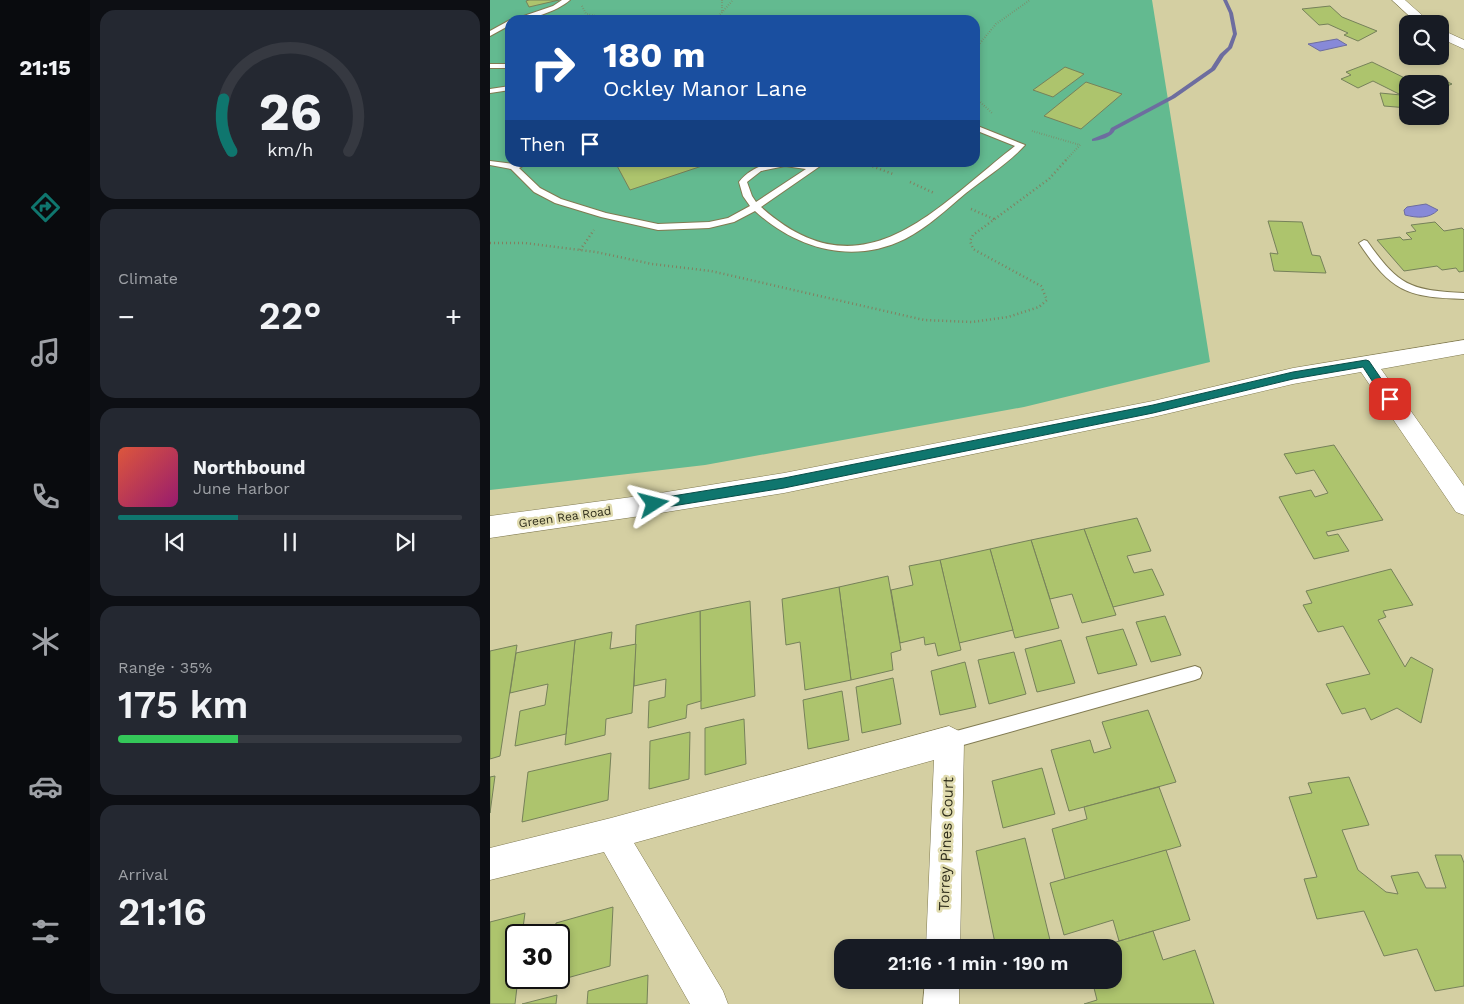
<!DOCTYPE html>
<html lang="en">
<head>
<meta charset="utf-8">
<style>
  body { margin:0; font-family:"Work Sans",sans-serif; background:#242831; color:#f1f3f6; height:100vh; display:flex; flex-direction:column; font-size:19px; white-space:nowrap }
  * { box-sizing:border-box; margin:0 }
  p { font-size:16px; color:#9ea1a6 }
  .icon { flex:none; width:28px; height:28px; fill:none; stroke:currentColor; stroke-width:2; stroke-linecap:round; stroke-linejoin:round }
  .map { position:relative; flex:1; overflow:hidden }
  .details { display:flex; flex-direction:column; gap:10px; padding:10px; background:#0d0f14; width:400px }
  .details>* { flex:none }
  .guide { position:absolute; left:15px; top:15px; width:475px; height:152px; border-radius:15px; box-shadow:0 2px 8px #0003; background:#1a4fa0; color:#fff; overflow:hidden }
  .controls { position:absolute; left:909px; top:15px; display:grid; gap:10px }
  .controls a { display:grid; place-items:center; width:50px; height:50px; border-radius:10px; background:#171b24; box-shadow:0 2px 8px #0003; font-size:25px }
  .speed { position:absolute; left:15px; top:924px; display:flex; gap:10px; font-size:25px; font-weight:700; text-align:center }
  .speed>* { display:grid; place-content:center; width:65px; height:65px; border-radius:50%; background:#171b24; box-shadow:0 2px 8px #0003; line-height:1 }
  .speed .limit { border:2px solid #111; border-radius:8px; background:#fff; color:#111 }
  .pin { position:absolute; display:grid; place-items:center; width:42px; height:42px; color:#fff; margin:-21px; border-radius:10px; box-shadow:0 2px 8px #0006 }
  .me { position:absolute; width:55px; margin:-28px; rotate:81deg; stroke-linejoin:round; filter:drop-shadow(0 0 4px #0008) }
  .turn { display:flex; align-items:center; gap:18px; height:105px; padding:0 15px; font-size:22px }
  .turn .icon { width:65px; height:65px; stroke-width:2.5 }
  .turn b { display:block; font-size:35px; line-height:42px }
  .then { display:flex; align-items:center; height:48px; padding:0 15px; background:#0003; gap:10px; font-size:19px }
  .big { font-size:38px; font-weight:600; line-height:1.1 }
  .details .card { flex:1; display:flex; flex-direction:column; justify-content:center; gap:8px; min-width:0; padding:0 18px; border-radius:15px; background:#242831 }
  .details .dial { align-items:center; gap:0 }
  .dial svg { height:130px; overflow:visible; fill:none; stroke:#363941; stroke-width:7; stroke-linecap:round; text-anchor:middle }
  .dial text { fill:#f1f3f6; stroke:none }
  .song { display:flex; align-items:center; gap:15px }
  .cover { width:60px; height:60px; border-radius:8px; background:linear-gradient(135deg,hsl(10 70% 55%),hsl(320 70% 35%)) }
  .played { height:5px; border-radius:2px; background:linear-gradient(90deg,#0f766e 35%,#363941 35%) }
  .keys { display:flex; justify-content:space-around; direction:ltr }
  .heat { display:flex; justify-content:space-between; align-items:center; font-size:28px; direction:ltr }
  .charge { height:8px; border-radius:4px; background:linear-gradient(90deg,#34c759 35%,#363941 0) }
  .trip { position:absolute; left:344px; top:939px; width:288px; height:50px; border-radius:15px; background:#171b24; box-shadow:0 2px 8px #0003; font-weight:600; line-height:50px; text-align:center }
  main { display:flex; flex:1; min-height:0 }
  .tabs { display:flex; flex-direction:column; width:90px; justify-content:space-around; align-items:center; background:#090b0e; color:#9ea1a6 }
  .tabs .icon { width:35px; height:35px }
  .tabs .on { color:#0f766e }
  .tabs b { font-size:22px; color:#f1f3f6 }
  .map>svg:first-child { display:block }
  .green { fill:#63ba90; fill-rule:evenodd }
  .water { fill:#8789d8; stroke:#6d6d9f }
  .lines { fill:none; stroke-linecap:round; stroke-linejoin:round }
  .stream { fill:#6d6d9f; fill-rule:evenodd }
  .building { fill:#adc46d; stroke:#76815a }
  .service-casing { stroke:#807a51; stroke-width:2 }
  .minor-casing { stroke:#807a51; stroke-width:1 }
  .path-far1 { stroke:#827f5f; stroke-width:2; stroke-dasharray:0.5 2; stroke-linecap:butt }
  .path { stroke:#827f5f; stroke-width:2.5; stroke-dasharray:1 3; stroke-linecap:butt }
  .service { fill:#fff; fill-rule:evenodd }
  .minor { fill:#fff; fill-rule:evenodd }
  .route { fill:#0f766e; stroke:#0a4d48 }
  .labels { text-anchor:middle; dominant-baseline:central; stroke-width:5; stroke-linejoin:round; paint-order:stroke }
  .street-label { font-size:12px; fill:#2f2d1b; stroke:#e1dcaf }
  .near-street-label { font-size:15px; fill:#2f2d1b; stroke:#e1dcaf }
</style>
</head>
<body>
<main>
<nav class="tabs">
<b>21:15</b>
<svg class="icon on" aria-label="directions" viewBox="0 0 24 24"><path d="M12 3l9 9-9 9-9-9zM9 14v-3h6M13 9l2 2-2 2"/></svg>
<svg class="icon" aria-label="music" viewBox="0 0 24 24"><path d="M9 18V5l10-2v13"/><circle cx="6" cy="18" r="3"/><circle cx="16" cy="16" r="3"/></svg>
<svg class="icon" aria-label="phone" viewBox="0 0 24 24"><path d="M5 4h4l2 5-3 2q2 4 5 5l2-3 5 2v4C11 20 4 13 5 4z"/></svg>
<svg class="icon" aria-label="climate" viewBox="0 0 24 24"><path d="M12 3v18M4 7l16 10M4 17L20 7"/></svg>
<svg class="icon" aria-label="car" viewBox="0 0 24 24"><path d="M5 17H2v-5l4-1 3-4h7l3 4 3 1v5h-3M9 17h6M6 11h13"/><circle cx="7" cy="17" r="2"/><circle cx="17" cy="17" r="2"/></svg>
<svg class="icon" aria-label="filters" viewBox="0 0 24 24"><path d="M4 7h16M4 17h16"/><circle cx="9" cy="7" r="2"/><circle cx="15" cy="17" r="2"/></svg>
</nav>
<section class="details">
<div class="card dial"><svg viewBox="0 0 100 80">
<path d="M14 69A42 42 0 1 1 86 69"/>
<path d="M14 69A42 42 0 0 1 9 37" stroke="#0f766e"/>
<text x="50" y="56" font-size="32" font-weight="700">26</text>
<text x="50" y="72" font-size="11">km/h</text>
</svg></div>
<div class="card"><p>Climate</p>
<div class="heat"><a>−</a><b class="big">22°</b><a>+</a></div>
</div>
<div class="card">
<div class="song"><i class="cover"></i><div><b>Northbound</b><p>June Harbor</p></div></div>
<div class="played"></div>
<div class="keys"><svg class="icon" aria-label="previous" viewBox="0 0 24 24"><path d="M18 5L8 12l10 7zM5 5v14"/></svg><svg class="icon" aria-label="pause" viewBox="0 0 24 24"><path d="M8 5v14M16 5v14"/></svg><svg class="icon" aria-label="next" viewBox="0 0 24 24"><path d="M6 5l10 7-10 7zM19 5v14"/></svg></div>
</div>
<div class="card"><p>Range · 35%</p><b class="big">175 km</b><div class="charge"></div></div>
<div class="card"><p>Arrival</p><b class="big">21:16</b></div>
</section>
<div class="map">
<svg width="974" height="1004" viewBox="0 0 974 1004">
  <rect width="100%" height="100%" fill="#d4cfa2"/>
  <path class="green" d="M0,0H662L720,362L534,407L215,465L0,490ZM20,20H485V162H20Z"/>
  <g class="water">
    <polygon points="847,39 857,45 830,51 818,44"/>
    <path d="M936,204L948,210C939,219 927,218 915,215L914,210L917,207Z"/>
  </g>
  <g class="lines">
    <path class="stream" d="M733,0H737L743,13L747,34L742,48L734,56L725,70L685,98L625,130C622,137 609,141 602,141V139L619,132L621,128L681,96L721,68L730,54L738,47L743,34L739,13Z"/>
  </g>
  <g class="building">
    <polygon points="39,0 69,0 39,7 36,1"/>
    <polygon points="840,6 852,17 887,31 868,41 854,35 858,33 838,24 829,25 812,9"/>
    <polygon points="882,62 927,84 918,84 918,108 894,106 890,93 911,95 883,81 868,88 851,79 861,75 856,72"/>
    <polygon points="575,67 594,74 563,97 543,90"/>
    <polygon points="945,76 962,84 950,89 950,84 927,84"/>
    <polygon points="596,82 632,94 591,129 554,116"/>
    <polygon points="125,162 224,162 140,190"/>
    <polygon points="778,221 812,222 822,255 830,256 836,273 784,271 780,253 788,254"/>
    <polygon points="945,222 954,231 972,228 974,230 974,271 969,272 966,268 952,270 947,266 914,271 887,240 910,237 913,240 922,239 916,233 926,231 921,225"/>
    <polygon points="844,445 893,520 836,532 838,536 848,534 859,551 824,559 789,497 821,490 825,497 838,493 824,470 806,474 794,454"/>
    <polygon points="647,518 661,551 637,556 644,573 662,569 674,595 623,607 594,529"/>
    <polygon points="594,529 626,615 592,623 582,594 560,599 541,540"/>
    <polygon points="541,540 569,628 525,638 500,549"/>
    <polygon points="500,549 523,630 469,643 450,560"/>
    <polygon points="450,560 471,650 448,656 445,643 435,645 434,637 410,643 401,590 423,585 419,566"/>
    <polygon points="901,569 923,605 893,611 896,617 888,620 915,667 921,657 943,669 931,723 907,708 881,720 875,708 852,714 836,684 880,674 853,626 828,632 813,605 822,603 816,591"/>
    <polygon points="398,576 411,650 401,653 403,670 361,680 349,587"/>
    <polygon points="349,587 361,680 315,690 310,642 296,645 292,599"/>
    <polygon points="260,601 265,696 211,709 210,611"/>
    <polygon points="210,611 211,701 197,705 196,718 158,728 159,701 175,697 176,679 144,686 146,625"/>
    <polygon points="675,616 691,655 661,662 646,622"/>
    <polygon points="633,629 647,665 608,674 596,637"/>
    <polygon points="122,632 120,649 146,644 142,713 116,719 115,735 75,745 85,640"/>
    <polygon points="85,640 76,734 25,746 30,711 55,705 58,684 20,693 26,653"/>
    <polygon points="571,640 585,683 547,692 535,649"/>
    <polygon points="27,645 10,756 0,759 0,651"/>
    <polygon points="524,652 536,694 499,704 488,660"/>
    <polygon points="475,662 486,707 450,715 441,671"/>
    <polygon points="403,678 411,724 372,733 366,687"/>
    <polygon points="352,691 359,740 318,749 313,700"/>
    <polygon points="658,710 686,782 579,811 561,750 600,740 604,753 621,748 612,722"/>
    <polygon points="254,719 256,764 215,775 215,728"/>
    <polygon points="200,732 199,779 159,789 160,741"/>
    <polygon points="121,753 118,800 32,822 38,772"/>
    <polygon points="552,768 565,814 513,828 502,781"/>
    <polygon points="5,776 0,813 0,777"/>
    <polygon points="859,777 879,825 852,830 868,870 896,892 908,894 901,876 928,872 936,888 956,888 945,855 971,855 974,863 974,986 945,991 927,949 894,956 874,911 827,919 814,879 827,877 799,797 822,793 818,783"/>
    <polygon points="669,787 691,846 575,879 562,829 597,819 594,807"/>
    <polygon points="535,838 560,940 535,948 506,948 486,851"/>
    <polygon points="676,850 700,920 629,941 623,920 574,935 560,883"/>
    <polygon points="123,907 120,966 59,983 60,978 69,978 69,935 64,935 66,923"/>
    <polygon points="35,913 32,935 26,935 28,978 25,1004 0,1004 0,922"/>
    <polygon points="663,931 673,960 705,950 724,1004 594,1004 607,1000 602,980 622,980 622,948 606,948"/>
    <polygon points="158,975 157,1004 97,1004 98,991"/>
    <polygon points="67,995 66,1004 32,1004"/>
  </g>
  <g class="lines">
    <g class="service-casing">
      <g id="service">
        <path d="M72,0H80C66,12 40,20 22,20L63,6Z"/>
        <polygon points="20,20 20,25 0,36 0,31"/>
        <rect x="0" y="64" width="20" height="4"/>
        <polygon points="20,86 20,90 0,93 0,89"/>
        <path d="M485,125L535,145C519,163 495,178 476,193C457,209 438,227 415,239C362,265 307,249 265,211L244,222L219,228L168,230L111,217L65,203L44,192L21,169L0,165V161L23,164L40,162L29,168L50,188L71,199L116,213L168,224L219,222L238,218L260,206L253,196L249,182C267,160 296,159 322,165L326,162H336L271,207C373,298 444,209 525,146L485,130ZM295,166L316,169L266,202L262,196L257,182L271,171Z"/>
        <path d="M874,240L877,241C909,286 919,290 974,293V299C916,297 902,292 869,243Z"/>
        <polygon points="705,666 710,668 712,673 710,678 705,680 459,749 454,746 451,741 454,736 459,733"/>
      </g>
    </g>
    <g class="minor-casing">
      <g id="minor">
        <polygon points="902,0 915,0 942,24 928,24"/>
        <polygon points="950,29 974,40 974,49 950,38"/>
        <polygon points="974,340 974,354 891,369 974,486 974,515 966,512 871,372 803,384 663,417 294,493 164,514 0,538 0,516 164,494 294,473 663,401 803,368"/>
        <polygon points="459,726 469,731 474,741 470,948 436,948 444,760 144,843 233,991 238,1004 200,1004 114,852 0,880 0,848 121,818"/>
        <polygon points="435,980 469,980 469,1004 433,1004"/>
      </g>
    </g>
    <g class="path-far1">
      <polyline points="232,0 232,11"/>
      <polyline points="92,6 96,14 112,17 183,20"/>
      <polyline points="225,20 243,0"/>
      <polyline points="485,49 506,24 540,0"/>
      <polyline points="485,97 503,114"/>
      <polyline points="542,131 590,145 576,160"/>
    </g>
    <g class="path">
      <polyline points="351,163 376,164 403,174"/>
      <polyline points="420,182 444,193"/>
      <polyline points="481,209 506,220"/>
      <polyline points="0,243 35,243 106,252 162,264 221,271 434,320 482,322 518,317 549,307 557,300 551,286 483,249 480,241 483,235 559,179 577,159"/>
      <polyline points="90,250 104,230"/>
    </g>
    <use href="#service" class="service"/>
    <use href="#minor" class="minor"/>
  </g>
  <polygon class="route" points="876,360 879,361 903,396 903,402 896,402 873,367 803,379 663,413 294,488 164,509 160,508 159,504 160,501 164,499 294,478 663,405 803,372"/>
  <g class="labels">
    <g class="street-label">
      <text transform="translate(75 517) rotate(-8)">Green Rea Road</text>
    </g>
    <g class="near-street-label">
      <text transform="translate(456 844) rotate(-88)">Torrey Pines Court</text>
    </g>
  </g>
</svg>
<div class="controls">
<a><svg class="icon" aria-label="search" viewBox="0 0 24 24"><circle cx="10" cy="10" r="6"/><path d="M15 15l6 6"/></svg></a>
<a><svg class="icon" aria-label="layers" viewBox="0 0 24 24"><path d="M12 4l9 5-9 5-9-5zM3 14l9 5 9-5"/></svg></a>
</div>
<div class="speed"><div class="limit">30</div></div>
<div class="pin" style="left:900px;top:399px;background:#d93025"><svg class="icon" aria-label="arrive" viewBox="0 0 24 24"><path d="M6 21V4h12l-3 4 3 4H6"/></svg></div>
<svg class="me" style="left:164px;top:504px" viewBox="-20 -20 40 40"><path d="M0-17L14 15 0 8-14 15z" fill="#0f766e" stroke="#fff" stroke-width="4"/></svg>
<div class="trip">21:16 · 1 min · 190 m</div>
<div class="guide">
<div class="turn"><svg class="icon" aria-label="right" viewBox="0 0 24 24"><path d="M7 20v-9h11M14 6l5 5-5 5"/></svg><div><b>180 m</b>Ockley Manor Lane</div></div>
<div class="then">Then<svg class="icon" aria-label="arrive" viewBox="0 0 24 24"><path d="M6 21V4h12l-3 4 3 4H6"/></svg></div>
</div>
</div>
</main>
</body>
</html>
